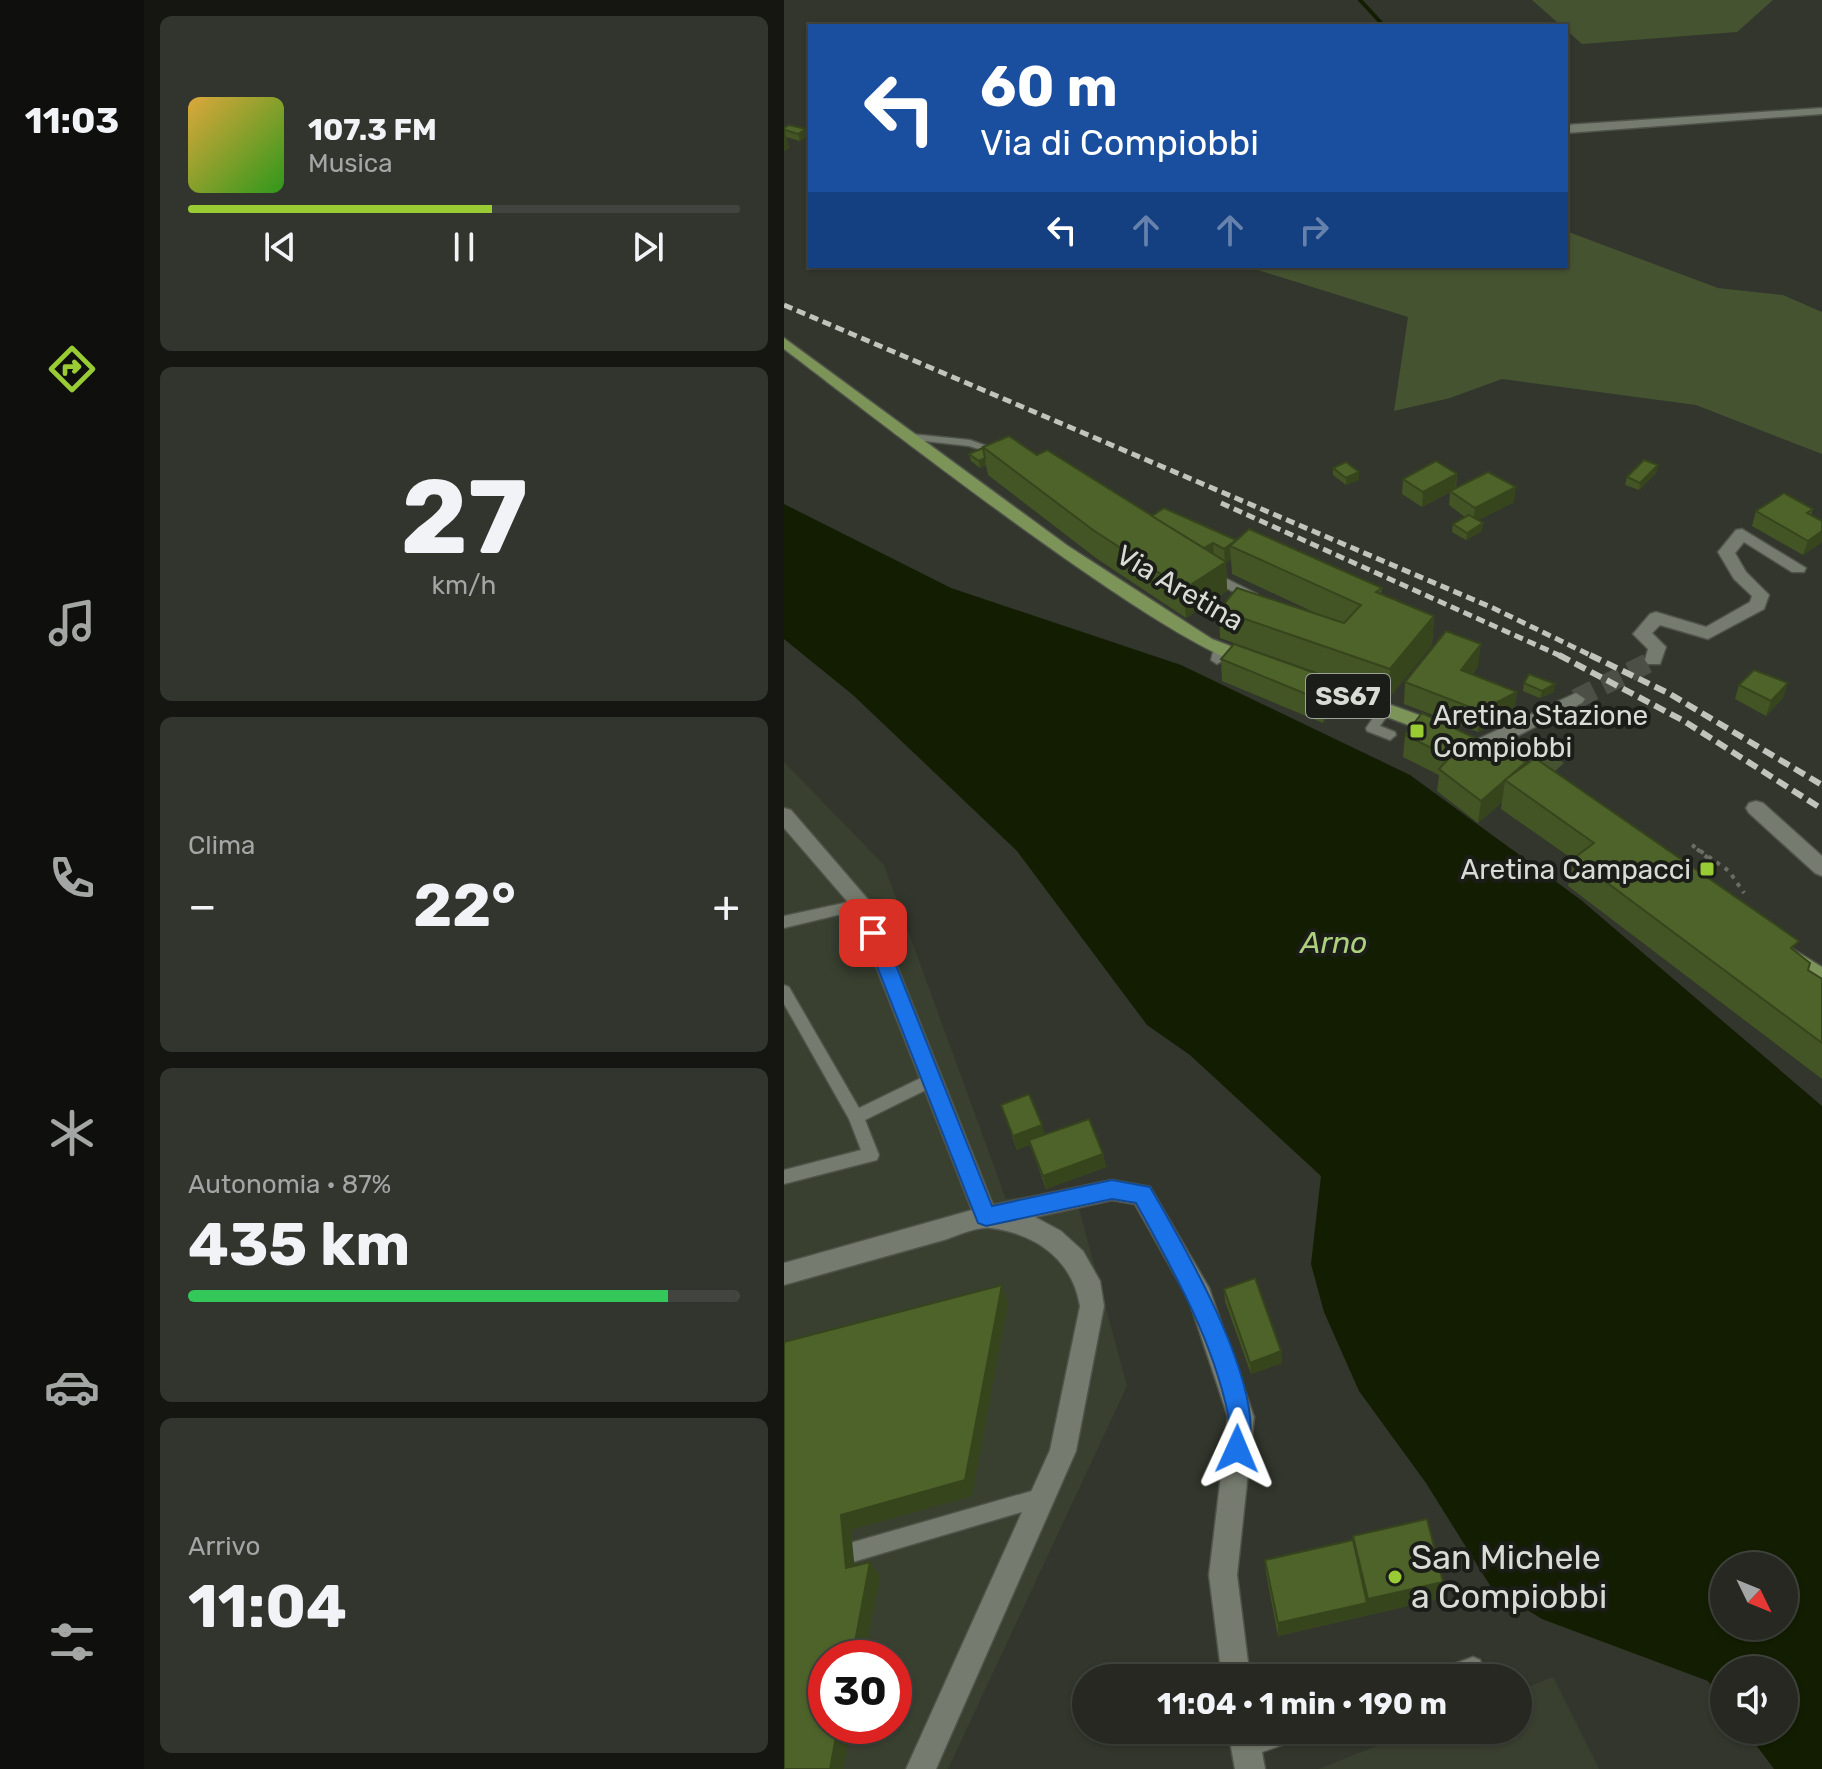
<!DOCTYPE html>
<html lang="it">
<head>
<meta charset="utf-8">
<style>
  body { margin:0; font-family:Rubik,sans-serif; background:#32342e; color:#f1f3f6; height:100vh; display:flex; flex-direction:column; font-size:30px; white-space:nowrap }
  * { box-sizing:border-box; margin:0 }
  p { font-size:26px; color:#a4a6a5 }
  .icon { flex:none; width:44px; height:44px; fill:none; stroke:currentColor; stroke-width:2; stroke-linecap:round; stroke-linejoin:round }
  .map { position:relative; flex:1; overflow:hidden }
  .panel { display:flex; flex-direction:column; gap:16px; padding:16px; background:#151612; width:640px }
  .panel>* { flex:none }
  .top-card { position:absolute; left:24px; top:24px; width:760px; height:244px; border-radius:0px; box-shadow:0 2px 6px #0004,0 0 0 2px #42443f; background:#1a4fa0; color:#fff; overflow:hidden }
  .needle { width:52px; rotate:133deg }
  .buttons { position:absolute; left:926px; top:1552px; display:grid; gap:16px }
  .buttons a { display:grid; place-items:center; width:88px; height:88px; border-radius:50%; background:#262821; box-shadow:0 2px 6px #0004,0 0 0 2px #42443f; font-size:40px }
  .speed { position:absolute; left:24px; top:1640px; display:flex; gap:16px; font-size:40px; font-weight:700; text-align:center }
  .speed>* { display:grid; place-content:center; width:104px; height:104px; border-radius:50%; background:#262821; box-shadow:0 2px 6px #0004,0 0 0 2px #42443f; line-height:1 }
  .speed .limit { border:12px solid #d22; background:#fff; color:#111 }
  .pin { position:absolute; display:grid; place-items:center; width:68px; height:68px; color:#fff; margin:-34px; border-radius:16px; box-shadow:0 4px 12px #0006 }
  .me { position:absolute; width:88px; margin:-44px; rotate:1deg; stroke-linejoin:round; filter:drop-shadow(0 0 6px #0008) }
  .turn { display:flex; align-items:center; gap:28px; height:168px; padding:0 40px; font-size:36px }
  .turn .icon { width:104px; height:104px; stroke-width:2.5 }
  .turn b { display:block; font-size:56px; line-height:68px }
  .lanes { display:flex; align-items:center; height:76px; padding:0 40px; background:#0003; justify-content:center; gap:40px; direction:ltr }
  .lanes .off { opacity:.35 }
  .big { font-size:60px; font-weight:700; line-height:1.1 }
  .panel .tile { flex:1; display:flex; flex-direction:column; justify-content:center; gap:12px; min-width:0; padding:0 28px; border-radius:12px; background:#32342e }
  .panel .dial { align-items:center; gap:0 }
  .dial b { font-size:104px; line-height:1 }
  .song { display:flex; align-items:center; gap:24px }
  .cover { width:96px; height:96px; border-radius:12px; background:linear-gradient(135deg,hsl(40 70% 55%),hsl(110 70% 35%)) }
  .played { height:8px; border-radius:4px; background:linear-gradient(90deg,#99cb35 55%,#42443f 55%) }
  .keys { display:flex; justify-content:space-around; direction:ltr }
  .heat { display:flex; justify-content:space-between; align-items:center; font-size:44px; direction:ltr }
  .charge { height:12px; border-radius:6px; background:linear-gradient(90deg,#34c759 87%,#42443f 0) }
  .trip { position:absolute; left:288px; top:1664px; width:460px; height:80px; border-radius:40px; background:#262821; box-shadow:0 2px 6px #0004,0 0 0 2px #42443f; font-weight:700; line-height:80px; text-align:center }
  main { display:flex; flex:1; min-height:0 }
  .dock { display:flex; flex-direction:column; width:144px; justify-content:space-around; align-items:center; background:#0f100d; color:#a4a6a5 }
  .dock .icon { width:56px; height:56px }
  .dock .current { color:#99cb35 }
  .dock b { font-size:36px; color:#f1f3f6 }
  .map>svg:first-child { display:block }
  .built { fill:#394030; fill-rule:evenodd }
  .green { fill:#455331 }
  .water { fill:#121d01; fill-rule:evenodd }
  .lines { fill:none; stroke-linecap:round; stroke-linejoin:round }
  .stream { stroke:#121d01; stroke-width:4 }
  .minor-tunnel { stroke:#4b4f45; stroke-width:20; stroke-dasharray:20 10; stroke-linecap:butt }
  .service-casing { stroke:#4f534a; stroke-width:3 }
  .minor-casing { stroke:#4f534a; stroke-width:3 }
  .primary-casing { stroke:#4f534a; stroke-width:3 }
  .path { stroke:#6a6d64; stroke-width:4; stroke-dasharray:4 6; stroke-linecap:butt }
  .service { fill:#767b6f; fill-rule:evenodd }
  .minor { fill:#767b6f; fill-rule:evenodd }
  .primary { fill:#7d9459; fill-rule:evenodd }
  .rail-far1 { stroke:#c1c4bc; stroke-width:5; stroke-dasharray:9 5; stroke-linecap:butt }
  .rail { stroke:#c1c4bc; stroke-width:6; stroke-dasharray:12 6; stroke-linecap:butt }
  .wall { fill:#435524 }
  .shaded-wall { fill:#37451d }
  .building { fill:#4e632a; stroke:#37451d; stroke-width:2 }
  .route { fill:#1a73e8; stroke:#114b97; stroke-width:2 }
  .poi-dot { fill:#99cb35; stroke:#1b1d18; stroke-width:3 }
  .labels { text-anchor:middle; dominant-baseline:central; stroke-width:8; stroke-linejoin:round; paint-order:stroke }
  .shield { fill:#1b1d18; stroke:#a0a39c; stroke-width:2 }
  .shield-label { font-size:26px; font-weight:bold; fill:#d9dcd5 }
  .street-label { font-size:28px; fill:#d9dcd5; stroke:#1b1d18 }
  .poi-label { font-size:28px; fill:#d9dcd5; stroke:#1b1d18; text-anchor:start }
  .water-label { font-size:30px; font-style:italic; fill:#aed07c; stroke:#1b1d18 }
  .near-poi-label { font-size:34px; fill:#d9dcd5; stroke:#1b1d18; text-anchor:start }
</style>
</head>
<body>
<main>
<nav class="dock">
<b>11:03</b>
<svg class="icon current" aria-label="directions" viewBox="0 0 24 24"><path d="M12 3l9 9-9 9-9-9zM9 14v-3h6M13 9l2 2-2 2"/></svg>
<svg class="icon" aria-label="music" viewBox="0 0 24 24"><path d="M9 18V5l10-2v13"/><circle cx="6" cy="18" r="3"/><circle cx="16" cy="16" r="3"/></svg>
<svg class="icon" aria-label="phone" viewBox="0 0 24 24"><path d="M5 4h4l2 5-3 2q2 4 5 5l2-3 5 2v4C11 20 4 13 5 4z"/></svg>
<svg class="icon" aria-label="climate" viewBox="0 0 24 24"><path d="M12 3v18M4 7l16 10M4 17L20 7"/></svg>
<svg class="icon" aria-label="car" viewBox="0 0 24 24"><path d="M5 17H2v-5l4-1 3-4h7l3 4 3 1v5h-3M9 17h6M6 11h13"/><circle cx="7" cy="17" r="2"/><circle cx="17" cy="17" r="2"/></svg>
<svg class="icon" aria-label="filters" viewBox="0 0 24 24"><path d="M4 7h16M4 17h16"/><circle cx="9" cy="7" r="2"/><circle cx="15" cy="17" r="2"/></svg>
</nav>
<section class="panel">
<div class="tile">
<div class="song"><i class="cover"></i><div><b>107.3 FM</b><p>Musica</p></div></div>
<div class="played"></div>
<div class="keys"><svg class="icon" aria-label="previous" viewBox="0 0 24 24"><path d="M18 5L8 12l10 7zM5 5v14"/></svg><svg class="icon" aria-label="pause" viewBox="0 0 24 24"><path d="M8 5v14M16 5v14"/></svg><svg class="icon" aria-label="next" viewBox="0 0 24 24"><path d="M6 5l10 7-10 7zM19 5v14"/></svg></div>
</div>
<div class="tile dial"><b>27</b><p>km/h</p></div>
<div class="tile"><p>Clima</p>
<div class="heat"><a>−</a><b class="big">22°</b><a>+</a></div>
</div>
<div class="tile"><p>Autonomia · 87%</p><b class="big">435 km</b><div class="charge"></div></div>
<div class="tile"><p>Arrivo</p><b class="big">11:04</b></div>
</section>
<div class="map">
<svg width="1038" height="1769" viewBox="0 0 1038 1769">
  <rect width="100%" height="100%" fill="#32362c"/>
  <g class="built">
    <path d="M0,762L100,865L222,1199L290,1190L343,1386L164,1769H0ZM42,1658H110V1726H42Z"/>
    <polygon points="769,1677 815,1769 534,1769 634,1730 734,1730 734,1691"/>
  </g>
  <g class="green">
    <polygon points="748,0 989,0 953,32 798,44"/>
    <polygon points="782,231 934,288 999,295 1038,312 1038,454 912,405 718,379 666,398 610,411 624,317 461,266 782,266"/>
    <polygon points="742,738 752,740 780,763 770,772 738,749 735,745"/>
  </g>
  <path class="water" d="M0,504L167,588L397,665L626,775L797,900L1038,1106V1769H990L961,1730H1000V1670H940V1702L924,1681L758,1619L707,1587L642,1483L575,1391L540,1312L527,1264L537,1176L406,1055L363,1025L233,851L69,695L0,639ZM940,1566H1000V1626H940Z"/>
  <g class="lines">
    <polyline class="stream" points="576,0 600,26"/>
    <polyline class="minor-tunnel" points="792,699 870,660"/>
    <g class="service-casing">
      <g id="service">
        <polygon points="127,434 186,440 222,453 217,456 185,446 123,439 122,437"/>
        <polygon points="427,571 473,594 475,597 469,601 465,600 423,578 421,575"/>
        <polygon points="436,644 442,648 439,660 433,664 427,660 430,648"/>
        <polygon points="601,706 607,710 596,726 611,732 612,735 606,740 583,731 582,728 597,707"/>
        <polygon points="78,899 83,900 85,904 83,908 0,928 0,916"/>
        <polygon points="0,985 5,987 75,1108 147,1073 152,1075 155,1080 152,1085 81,1120 95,1155 93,1160 0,1184 0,1170 77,1150 65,1119 0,1004"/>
        <polygon points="258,1488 265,1490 267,1497 265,1504 258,1506 52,1567 45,1564 42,1557 45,1550 52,1547"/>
        <polygon points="689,1657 696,1660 699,1667 696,1674 686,1678 648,1678 651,1671"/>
        <polygon points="483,1730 522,1730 519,1737 512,1740 461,1758 454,1755 451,1748 454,1741"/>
      </g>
    </g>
    <g class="minor-casing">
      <g id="minor">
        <polygon points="1038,108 1038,114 782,133 782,125"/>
        <polygon points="958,529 1022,568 1020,572 1008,572 960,542 951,553 962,572 985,595 980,609 924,639 876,625 868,633 882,647 876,664 864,664 861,660 864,649 849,634 866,614 872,612 922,627 966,602 968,596 950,579 934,552 952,530"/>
        <polygon points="792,693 801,699 798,703 704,751 697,753 688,746 690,741"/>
        <polygon points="972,801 979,803 1038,856 1038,876 1031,873 965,813 962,808 965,803"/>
        <path d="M0,808L7,810L88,904L209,1205L328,1180L366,1187L425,1288L470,1417L453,1575L466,1678H438L425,1575L444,1417L405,1300L351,1204L328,1200L251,1217L277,1231L299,1251L316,1281L320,1306L292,1451L152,1769H122L266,1450L296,1306C288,1259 252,1234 207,1228C193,1226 173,1236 160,1240C106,1255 53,1270 0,1285V1263L188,1210L69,908L0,828Z"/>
        <polygon points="444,1730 474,1730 481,1769 451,1769"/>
      </g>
    </g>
    <g class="primary-casing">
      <g id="primary">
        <path d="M0,338L284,546L428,639L475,657L478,661L475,665C422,680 62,395 0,349Z"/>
        <polygon points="529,677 663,725 666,730 663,735 651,735 523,687 520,683"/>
        <polygon points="1002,945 1038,967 1038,986 995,959 992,953 995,947"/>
      </g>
    </g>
    <g class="path">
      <polyline points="908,845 945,871 960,893"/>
      <polyline points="913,849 924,858 920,866"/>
    </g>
    <use href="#service" class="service"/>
    <use href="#minor" class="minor"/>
    <use href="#primary" class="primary"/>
    <g class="rail-far1">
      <polyline points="0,305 709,608 810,657"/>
      <polyline points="437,503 779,657"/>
    </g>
    <g class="rail">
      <polyline points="775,655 900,721 1038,809"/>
      <polyline points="806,655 886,694 1038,785"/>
    </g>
  </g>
  <g class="wall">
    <polygon points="0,128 23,136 16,141 2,137 5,148 0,151"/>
    <polygon points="199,448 253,455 368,516 452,540 598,588 597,594 650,616 648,645 605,698 436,638 435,610 540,617 448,574 447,559 442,563 443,591 402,618 312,558 204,475 202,465 196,468 187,461 185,454"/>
    <polygon points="874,465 872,473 855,490 841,485 843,477"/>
    <polygon points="549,468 575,472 575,480 562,485 549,475"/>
    <polygon points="673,474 672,488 730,502 694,520 698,531 682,540 668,532 669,524 681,517 665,505 666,492 638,507 618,494 619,479"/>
    <polygon points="1029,509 1027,515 1038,521 1038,542 1019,555 968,526 972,511"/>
    <polygon points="437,659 555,704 539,723 438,681"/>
    <polygon points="694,666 688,675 730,714 694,732 620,704 621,682"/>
    <polygon points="740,683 770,692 756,698 739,691"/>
    <polygon points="955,685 999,698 982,716 951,699"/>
    <polygon points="621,735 742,762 742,765 1011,951 1024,970 1038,979 1038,1079 784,886 790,860 717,809 718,802 694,823 653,791 655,775 619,757"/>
    <polygon points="217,1105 261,1135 319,1154 322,1167 262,1189 246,1144 233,1150"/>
    <polygon points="440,1289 497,1351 498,1363 467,1374 441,1301"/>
    <polygon points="569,1536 654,1599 494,1636 482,1573 481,1560 569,1540"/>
  </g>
  <g class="shaded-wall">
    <polygon points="0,128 5,148 0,151"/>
    <polygon points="22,129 23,136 16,141 14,134"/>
    <polygon points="201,458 202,465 196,468 195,461"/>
    <polygon points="874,465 872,473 855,490 856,483"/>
    <polygon points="575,472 575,480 562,485 562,478"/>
    <polygon points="673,474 671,489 638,507 639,492"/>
    <polygon points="732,487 730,502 689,523 691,508"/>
    <polygon points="699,523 698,531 682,540 683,533"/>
    <polygon points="1038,531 1038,542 1019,555 1024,541"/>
    <polygon points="452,540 446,546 447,559 442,563 443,591 402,618 400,589 441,563 440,549"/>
    <polygon points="429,543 430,558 417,550"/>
    <polygon points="650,616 648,645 605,698 606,669"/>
    <polygon points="697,644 694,666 675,692 677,670"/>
    <polygon points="556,682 555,704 539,723 539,701"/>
    <polygon points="1004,683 999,698 982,716 987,701"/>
    <polygon points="771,684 770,692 756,698 758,691"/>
    <polygon points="733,692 730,714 694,732 696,711"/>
    <polygon points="742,762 739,783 721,780 718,802 694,823 697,801"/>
    <polygon points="258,1125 262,1139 233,1150 229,1136"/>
    <polygon points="319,1154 322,1167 262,1189 259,1176"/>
    <polygon points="218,1285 224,1303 188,1496 67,1530 72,1581 62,1568 57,1515"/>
    <polygon points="497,1351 498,1363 467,1374 466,1363"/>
    <polygon points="86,1562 96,1576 80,1658 68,1658"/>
    <polygon points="659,1582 654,1599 494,1636 494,1623 583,1603 584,1599"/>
    <polygon points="54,1726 67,1726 59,1769 46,1769"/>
  </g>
  <g class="building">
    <polygon points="5,125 22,129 14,134 1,130 0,128"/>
    <polygon points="225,436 253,455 263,450 442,562 400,589 309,530 199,447"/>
    <polygon points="199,448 201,458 195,461 185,454"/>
    <polygon points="860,460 874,465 856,483 843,477"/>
    <polygon points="652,461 673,474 639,492 619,479"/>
    <polygon points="562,462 575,472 562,478 549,468"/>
    <polygon points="704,472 732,487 691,508 666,491"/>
    <polygon points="1000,493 1029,509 1023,513 1038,521 1038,531 1024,541 972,511"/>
    <polygon points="380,508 452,540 440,549 429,543 420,548 368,516"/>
    <polygon points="685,515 699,523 683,533 669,524"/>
    <polygon points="465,529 598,588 592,592 650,616 606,669 435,610 453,588 560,623 577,605 446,546"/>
    <polygon points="662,631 697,644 677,670 733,692 696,711 621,682"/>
    <polygon points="450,644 556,682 539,701 437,659"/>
    <polygon points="970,670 1004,683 987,701 955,685"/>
    <polygon points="745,674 771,684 758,691 740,683"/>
    <polygon points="638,713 742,762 697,801 655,769 666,757 621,735"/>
    <polygon points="751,758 1015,941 1007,948 1026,963 1024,970 1038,979 1038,1043 790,858 810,843 721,780"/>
    <polygon points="245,1094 258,1125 229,1136 217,1105"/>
    <polygon points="305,1119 319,1154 259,1176 245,1140"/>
    <polygon points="471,1278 497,1351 466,1363 440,1289"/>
    <polygon points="218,1285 181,1480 57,1515 62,1568 86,1562 68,1658 42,1658 42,1726 54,1726 46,1769 0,1769 0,1342"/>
    <polygon points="643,1519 659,1582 584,1599 569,1536"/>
    <polygon points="569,1540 583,1603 494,1623 481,1560"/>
  </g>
  <path class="route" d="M89,926L99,933L208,1206L328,1180L366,1187C399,1244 488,1394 462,1457L453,1461L445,1457C439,1443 447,1429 444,1414C428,1338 389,1270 352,1203L328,1199L202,1226L194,1223L80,933Z"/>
  <g class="poi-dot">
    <rect x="625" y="723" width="16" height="16" rx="4"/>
    <rect x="915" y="861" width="16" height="16" rx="4"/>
    <circle cx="611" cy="1577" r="8"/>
  </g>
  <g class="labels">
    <rect class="shield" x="522" y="674" width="84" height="44" rx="6"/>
    <g class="shield-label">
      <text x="564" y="696">SS67</text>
    </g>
    <g class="street-label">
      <text transform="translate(396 588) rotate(30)">Via Aretina</text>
    </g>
    <g class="poi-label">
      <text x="649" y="715">Aretina Stazione<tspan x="649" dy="32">Compiobbi</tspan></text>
      <text x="907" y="869" text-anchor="end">Aretina Campacci</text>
    </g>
    <g class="water-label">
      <text x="550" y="943">Arno</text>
    </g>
    <g class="near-poi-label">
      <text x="627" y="1557">San Michele<tspan x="627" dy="39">a Compiobbi</tspan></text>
    </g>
  </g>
</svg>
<div class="buttons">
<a><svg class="needle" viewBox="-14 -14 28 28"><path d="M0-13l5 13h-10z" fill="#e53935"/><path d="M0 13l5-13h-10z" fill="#a4a6a5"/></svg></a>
<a><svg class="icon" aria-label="sound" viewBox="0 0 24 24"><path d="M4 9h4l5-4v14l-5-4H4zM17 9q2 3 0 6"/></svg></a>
</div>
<div class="speed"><div class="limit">30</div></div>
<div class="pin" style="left:89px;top:933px;background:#d93025"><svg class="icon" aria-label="arrive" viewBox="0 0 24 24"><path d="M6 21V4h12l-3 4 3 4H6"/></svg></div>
<svg class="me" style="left:453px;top:1449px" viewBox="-20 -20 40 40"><path d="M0-17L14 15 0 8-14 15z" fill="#1a73e8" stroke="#fff" stroke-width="4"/></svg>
<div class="trip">11:04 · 1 min · 190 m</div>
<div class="top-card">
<div class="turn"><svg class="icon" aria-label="left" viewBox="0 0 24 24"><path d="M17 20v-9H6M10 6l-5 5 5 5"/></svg><div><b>60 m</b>Via di Compiobbi</div></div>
<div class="lanes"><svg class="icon" aria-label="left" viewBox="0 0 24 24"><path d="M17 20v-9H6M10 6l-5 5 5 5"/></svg><svg class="icon off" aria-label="ahead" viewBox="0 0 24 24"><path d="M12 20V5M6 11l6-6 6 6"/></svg><svg class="icon off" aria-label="ahead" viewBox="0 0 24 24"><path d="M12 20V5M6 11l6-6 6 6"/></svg><svg class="icon off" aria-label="right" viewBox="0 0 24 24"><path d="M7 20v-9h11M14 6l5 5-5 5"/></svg></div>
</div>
</div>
</main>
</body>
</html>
